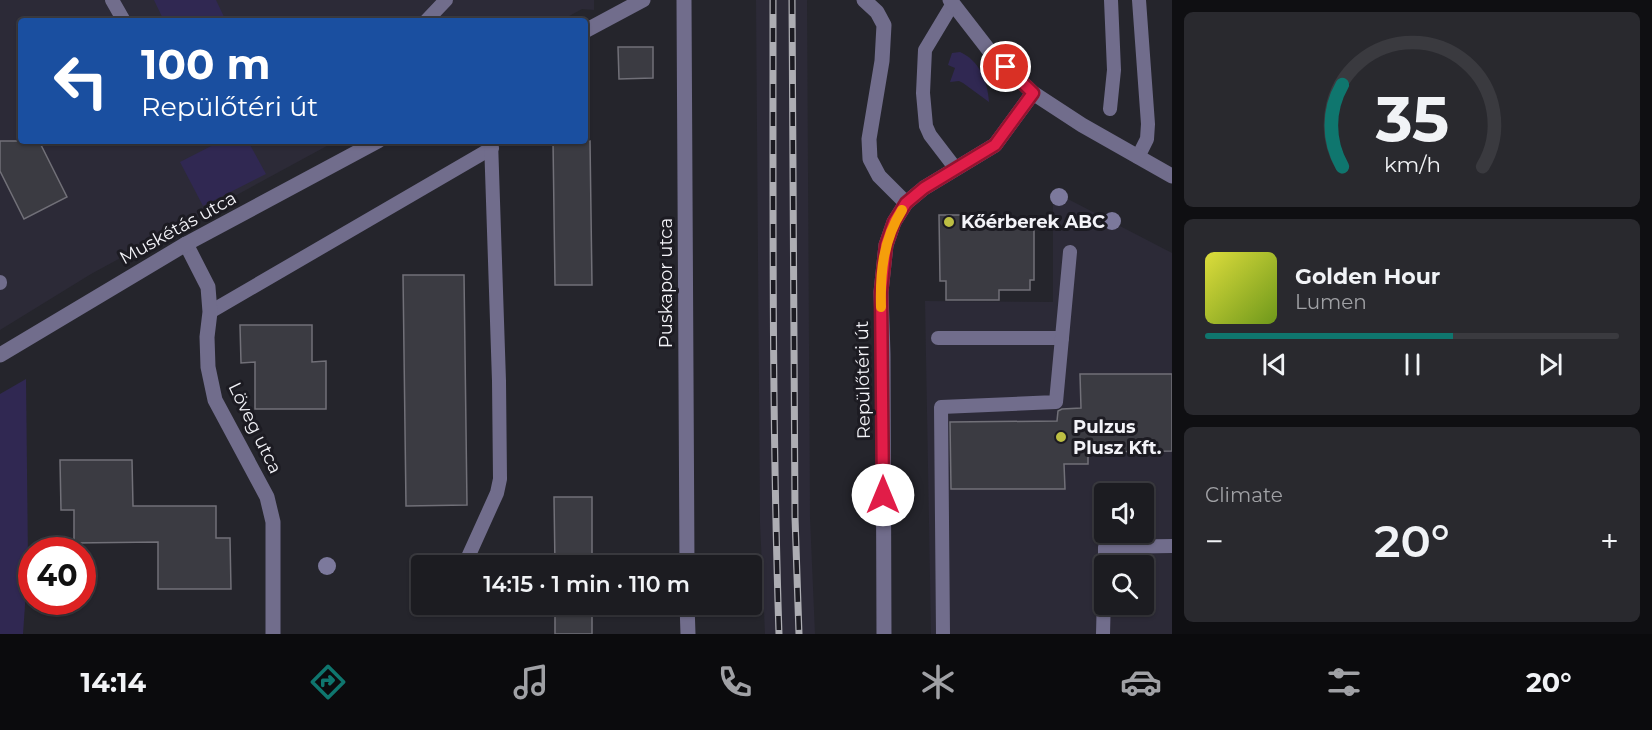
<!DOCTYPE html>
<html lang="en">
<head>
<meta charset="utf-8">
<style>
  body { margin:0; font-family:Montserrat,sans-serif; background:#29292e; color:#f1f3f6; height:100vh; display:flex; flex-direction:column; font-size:22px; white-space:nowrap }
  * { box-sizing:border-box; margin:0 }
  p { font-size:20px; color:#a0a1a5 }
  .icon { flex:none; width:33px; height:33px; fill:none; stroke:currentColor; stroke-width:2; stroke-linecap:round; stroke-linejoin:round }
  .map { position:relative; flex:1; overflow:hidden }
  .drawer { display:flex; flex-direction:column; gap:12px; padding:12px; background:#0f0f12; width:480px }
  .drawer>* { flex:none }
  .banner { position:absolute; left:18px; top:18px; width:570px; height:126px; border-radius:6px; box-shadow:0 2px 4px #0004,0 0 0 2px #3a3a3f; background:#1a4fa0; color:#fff; overflow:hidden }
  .tools { position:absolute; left:1094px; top:483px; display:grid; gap:12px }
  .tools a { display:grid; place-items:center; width:60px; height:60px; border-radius:6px; background:#1c1c21; box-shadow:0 2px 4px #0004,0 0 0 2px #3a3a3f; font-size:30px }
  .speed { position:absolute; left:18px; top:537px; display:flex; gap:12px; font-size:30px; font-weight:700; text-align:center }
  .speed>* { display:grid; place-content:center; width:78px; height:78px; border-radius:50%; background:#1c1c21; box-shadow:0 2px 4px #0004,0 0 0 2px #3a3a3f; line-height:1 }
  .speed .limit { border:9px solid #d22; background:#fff; color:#111 }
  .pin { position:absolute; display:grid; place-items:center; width:51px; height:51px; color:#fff; margin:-26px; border:3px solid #fff; border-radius:50%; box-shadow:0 2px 6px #0007 }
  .me { position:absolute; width:66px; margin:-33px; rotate:0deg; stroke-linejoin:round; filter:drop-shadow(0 0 4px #0008) }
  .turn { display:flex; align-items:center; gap:21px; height:126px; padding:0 24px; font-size:27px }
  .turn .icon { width:78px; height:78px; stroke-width:2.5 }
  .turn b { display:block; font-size:42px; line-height:51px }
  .big { font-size:45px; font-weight:600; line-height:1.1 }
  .drawer .widget { flex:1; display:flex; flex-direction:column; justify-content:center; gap:9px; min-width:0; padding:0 21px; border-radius:9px; background:#29292e }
  .drawer .dial { align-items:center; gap:0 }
  .dial svg { height:156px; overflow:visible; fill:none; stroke:#3a3a3f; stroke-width:7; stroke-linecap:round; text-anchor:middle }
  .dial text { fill:#f1f3f6; stroke:none }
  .song { display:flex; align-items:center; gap:18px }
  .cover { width:72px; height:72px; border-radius:9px; background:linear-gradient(135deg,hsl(60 70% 55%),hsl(80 70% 35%)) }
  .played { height:6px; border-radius:3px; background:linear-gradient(90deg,#0f766e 60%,#3a3a3f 60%) }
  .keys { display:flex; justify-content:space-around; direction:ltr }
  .heat { display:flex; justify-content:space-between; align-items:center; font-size:33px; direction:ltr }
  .trip { position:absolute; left:411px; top:555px; width:351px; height:60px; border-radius:6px; background:#1c1c21; box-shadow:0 2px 4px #0004,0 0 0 2px #3a3a3f; font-weight:600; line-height:60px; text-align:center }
  .tabs { display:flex; height:96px; justify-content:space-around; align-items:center; background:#0b0b0d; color:#a0a1a5 }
  .tabs .icon { width:42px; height:42px }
  .tabs .current { color:#0f766e }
  .tabs b { font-size:27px; color:#f1f3f6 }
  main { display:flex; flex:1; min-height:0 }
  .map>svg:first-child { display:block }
  .built { fill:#2c2a37; fill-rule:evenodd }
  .green { fill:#302852 }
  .building { fill:#3b3b42; stroke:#717078; stroke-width:1.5 }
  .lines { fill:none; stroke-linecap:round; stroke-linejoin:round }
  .service { stroke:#716d8c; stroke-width:14 }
  .minor { stroke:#716d8c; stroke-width:15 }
  .tertiary { stroke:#716d8c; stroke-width:15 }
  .rail-casing { stroke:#adadb3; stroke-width:7 }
  .rail { stroke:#1c1b22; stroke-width:4.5; stroke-dasharray:14; stroke-linecap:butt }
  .tree { fill:#7c799c }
  .route-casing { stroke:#92132f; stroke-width:15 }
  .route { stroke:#e11d48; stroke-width:10 }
  .slow { stroke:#f59e0b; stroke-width:10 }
  .poi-dot { fill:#bdbf43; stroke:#1c1b22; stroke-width:2 }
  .labels { text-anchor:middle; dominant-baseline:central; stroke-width:6; stroke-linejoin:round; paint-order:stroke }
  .poi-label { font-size:18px; font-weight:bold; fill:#f3f3f8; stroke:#1c1b22; text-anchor:start }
  .street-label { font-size:18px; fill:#f3f3f8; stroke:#1c1b22 }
</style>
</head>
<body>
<main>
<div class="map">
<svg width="1172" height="634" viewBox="0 0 1172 634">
  <rect width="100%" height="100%" fill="#25252c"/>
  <g class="built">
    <polygon points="0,0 594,0 594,10 582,9 560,21 21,21 21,141 336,141 91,274 0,330"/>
    <polygon points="756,0 807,0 810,517 815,634 765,634 760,523"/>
    <path d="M1053,196L1066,198L1172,253V634H931L925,301L1053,302ZM1104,494H1143V532H1104ZM1104,566H1143V604H1104Z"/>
  </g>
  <g class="green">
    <polygon points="154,0 216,0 226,21 164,21"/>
    <path d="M960,52C979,60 988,82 989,102L963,83L959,81L950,82L955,68L948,65L952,53Z"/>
    <polygon points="221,141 248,141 266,174 203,206 180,162"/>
    <polygon points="26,379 28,562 23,634 0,634 0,394"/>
  </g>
  <g class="building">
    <polygon points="618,47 653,47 653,78 619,79"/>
    <polygon points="0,141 39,141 67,197 24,219 0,171"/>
    <polygon points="553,141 590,141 592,285 555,285"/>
    <polygon points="939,215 982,215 982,223 1034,223 1034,280 1030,280 1030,290 999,290 999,300 946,300 946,281 940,281"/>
    <polygon points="403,275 464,275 467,505 406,506"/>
    <polygon points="240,325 312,325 312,362 326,361 326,409 255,409 255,362 241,363"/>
    <polygon points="1080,374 1172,374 1172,451 1088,452 1088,464 1064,464 1065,489 951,489 950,422 1057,421 1058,411 1062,409 1081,408"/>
    <polygon points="60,460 132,460 133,506 216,506 216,538 230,538 231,589 158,589 158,542 74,543 74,510 61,510"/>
    <polygon points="554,497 592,497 592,566 555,566"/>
    <rect x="555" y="604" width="37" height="30"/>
  </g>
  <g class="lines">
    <g class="service">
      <polyline points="112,0 124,21"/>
      <polyline points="952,5 925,50 923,93 926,126 930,135 956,169"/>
      <polyline points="426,21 446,0"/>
      <polyline points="1110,109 1114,70 1111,0"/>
      <polyline points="1138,157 1147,139 1148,124 1139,0"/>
      <polyline points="0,282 0,283"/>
      <polyline points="210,312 492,148"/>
      <polyline points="938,338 1062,338"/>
      <polyline points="464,566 497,493 500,479 499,381 491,141"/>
      <polyline points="1105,566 1105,547 1172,546"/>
      <polyline points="943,634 941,407 1056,402 1070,252"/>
      <polyline points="1103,634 1104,595"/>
    </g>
    <g class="minor">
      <polyline points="684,0 687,566"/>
      <polyline points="864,0 877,12 884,25 882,61 869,139 870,159 879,176 906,203"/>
      <polyline points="585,31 643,0"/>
      <polyline points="186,244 208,287 210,312 207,337 208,367 215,400 267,497 273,522 273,634"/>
      <polyline points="0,355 186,244 378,141"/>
      <polyline points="687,604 688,634"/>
    </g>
    <g class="tertiary">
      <polyline points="950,0 988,49 1033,93 1082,125 1172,176"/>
      <polyline points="884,634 883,355 881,292 886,245 894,222 906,203 924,188 995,145 1033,93"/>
    </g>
    <g class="rail-casing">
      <g id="rail">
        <path d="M773,0C773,211 772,423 779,634"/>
        <polyline points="792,0 795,517 799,634"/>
      </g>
    </g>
    <use href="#rail" class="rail"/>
  </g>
  <g class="tree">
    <circle cx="1059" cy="197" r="9"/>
    <circle cx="1112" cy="221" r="9"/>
    <circle cx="327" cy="566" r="9"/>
  </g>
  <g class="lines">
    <g class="route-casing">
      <polyline id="route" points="883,495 881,292 886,245 894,222 906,203 924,188 995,145 1033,93 1006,67"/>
    </g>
    <use href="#route" class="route"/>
    <path class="slow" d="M881,307C880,273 883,240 902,210"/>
  </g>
  <g class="poi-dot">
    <circle cx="949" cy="222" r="6"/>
    <circle cx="1061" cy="437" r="6"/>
  </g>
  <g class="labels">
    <g class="poi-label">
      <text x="961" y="222">Kőérberek ABC</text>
      <text x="1073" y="427">Pulzus<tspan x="1073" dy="21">Plusz Kft.</tspan></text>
    </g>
    <g class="street-label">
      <text transform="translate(178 228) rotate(-29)">Muskétás utca</text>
      <text transform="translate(666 283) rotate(-90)">Puskapor utca</text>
      <text transform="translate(863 380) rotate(-91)">Repülőtéri út</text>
      <text transform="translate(255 428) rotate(64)">Löveg utca</text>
    </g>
  </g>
</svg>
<div class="tools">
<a><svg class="icon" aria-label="sound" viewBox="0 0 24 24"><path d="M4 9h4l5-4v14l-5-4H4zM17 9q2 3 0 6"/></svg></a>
<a><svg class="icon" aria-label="search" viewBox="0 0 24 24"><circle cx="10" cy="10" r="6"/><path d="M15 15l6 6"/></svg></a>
</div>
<div class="speed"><div class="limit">40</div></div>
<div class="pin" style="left:1006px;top:67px;background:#d93025"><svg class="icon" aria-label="arrive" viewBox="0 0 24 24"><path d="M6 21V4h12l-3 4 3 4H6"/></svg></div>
<svg class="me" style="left:883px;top:495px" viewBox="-20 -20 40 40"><circle r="19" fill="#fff"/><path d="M0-13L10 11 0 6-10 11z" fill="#e11d48"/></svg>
<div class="trip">14:15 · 1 min · 110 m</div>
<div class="banner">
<div class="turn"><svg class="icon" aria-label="left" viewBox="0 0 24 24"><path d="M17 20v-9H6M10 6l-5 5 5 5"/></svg><div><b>100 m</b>Repülőtéri út</div></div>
</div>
</div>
<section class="drawer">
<div class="widget dial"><svg viewBox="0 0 100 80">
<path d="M14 69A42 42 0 1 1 86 69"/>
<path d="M14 69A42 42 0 0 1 14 27" stroke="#0f766e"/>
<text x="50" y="56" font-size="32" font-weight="700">35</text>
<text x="50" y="72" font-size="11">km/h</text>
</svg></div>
<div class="widget">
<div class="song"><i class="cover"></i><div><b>Golden Hour</b><p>Lumen</p></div></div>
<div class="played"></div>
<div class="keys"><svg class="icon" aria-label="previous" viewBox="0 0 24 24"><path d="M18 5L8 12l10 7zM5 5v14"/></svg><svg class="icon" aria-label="pause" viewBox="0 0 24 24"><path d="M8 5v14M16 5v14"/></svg><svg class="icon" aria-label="next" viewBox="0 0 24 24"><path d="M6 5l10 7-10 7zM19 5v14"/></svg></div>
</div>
<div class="widget"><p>Climate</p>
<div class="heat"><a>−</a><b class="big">20°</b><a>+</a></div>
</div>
</section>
</main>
<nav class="tabs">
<b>14:14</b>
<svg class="icon current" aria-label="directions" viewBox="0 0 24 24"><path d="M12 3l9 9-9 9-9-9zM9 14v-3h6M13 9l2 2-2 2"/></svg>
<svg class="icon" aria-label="music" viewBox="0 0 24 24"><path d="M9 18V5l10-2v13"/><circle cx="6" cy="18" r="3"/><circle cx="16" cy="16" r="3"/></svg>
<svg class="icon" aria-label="phone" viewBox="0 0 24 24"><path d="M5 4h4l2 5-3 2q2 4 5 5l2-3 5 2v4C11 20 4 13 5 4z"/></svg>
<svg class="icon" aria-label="climate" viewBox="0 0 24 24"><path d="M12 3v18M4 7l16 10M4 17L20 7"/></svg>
<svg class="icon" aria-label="car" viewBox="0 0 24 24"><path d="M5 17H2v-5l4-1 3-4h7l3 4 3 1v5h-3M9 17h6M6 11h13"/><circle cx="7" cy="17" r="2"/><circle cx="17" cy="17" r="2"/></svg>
<svg class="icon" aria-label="filters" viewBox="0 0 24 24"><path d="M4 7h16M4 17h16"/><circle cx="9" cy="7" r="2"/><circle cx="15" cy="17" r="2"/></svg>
<b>20°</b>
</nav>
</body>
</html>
